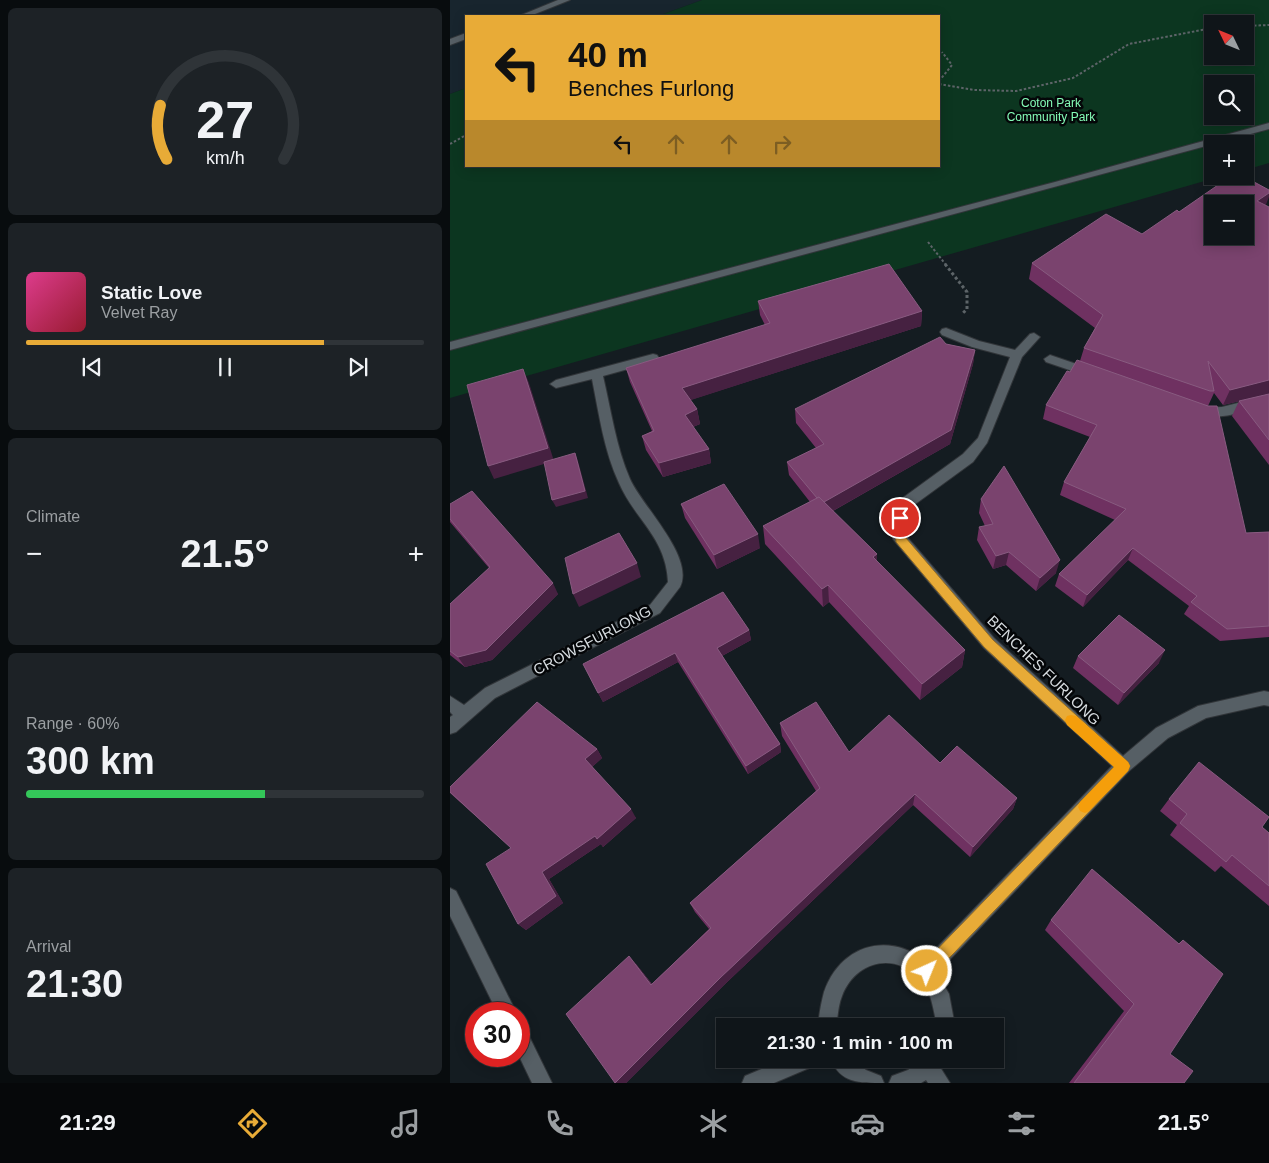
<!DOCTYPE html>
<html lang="en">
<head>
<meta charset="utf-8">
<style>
  body { margin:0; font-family:Helvetica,sans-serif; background:#1d2226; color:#f1f3f6; height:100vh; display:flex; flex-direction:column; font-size:19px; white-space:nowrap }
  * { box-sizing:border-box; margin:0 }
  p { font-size:16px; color:#9b9fa2 }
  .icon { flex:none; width:28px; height:28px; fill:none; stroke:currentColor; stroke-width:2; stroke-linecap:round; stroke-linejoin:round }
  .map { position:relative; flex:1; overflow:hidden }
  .side { display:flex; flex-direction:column; gap:8px; padding:8px; background:#080c0e; width:450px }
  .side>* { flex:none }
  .guide { position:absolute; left:15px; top:15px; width:475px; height:152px; border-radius:0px; box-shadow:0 2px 12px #0003,0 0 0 1px #2f3438; background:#e8ab37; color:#111; overflow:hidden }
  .needle { width:32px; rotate:313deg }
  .controls { position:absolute; left:754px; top:15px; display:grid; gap:10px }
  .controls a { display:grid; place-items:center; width:50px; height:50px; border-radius:0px; background:#0f1519; box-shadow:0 2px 12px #0003,0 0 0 1px #2f3438; font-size:25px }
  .speed { position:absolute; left:15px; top:1002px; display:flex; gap:10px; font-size:25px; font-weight:700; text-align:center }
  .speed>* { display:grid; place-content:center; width:65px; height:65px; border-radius:50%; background:#0f1519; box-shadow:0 2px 12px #0003,0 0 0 1px #2f3438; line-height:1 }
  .speed .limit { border:8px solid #d22; background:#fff; color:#111 }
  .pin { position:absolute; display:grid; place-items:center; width:42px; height:42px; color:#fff; margin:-21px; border:2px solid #fff; border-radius:50%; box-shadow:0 1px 5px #0007 }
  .me { position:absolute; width:55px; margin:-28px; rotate:44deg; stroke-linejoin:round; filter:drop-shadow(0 0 4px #0008) }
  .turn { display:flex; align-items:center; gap:18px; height:105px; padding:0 20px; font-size:22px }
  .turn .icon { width:65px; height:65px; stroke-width:2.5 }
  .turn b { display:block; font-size:35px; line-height:42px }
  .lanes { display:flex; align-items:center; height:48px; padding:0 20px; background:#0003; justify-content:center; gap:25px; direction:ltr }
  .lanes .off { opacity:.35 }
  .big { font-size:38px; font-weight:600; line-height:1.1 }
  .side .widget { flex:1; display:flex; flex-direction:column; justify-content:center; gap:8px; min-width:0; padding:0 18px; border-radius:8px; background:#1d2226 }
  .side .dial { align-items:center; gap:0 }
  .dial svg { height:130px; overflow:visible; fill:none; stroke:#2f3438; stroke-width:7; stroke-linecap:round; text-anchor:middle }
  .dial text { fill:#f1f3f6; stroke:none }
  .song { display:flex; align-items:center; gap:15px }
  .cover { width:60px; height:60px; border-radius:8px; background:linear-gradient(135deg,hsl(330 70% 55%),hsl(350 70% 35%)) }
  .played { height:5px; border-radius:2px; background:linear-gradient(90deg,#e8ab37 75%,#2f3438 75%) }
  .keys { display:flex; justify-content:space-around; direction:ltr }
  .heat { display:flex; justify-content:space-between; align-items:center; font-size:28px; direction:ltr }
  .charge { height:8px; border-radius:4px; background:linear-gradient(90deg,#34c759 60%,#2f3438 0) }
  .trip { position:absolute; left:266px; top:1018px; width:288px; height:50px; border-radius:0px; background:#0f1519; box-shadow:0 2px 12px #0003,0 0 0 1px #2f3438; font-weight:600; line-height:50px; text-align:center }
  .tab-bar { display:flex; height:80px; justify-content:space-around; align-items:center; background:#06080a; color:#9b9fa2 }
  .tab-bar .icon { width:35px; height:35px }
  .tab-bar .selected { color:#e8ab37 }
  .tab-bar b { font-size:22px; color:#f1f3f6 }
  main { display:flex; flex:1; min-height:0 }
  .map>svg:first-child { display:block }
  .built { fill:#18252e }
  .green { fill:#0c3620; fill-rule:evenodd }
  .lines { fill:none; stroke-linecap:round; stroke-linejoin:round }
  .service-casing { stroke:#313539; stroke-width:2 }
  .minor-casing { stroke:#313539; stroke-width:2 }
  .path-far1 { stroke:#5d6468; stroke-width:2; stroke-dasharray:2.5 2; stroke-linecap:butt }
  .path { stroke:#5d6468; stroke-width:3; stroke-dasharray:3 2.5; stroke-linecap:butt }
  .service { fill:#565f65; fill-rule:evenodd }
  .minor { fill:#565f65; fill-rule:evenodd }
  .wall { fill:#6f3161 }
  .shaded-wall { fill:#462141 }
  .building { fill:#7a436e; stroke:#885b80; fill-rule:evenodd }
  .route { fill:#e8ab37; stroke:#976f24 }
  .slow { fill:#f59e0b }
  .labels { text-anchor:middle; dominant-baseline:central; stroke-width:5; stroke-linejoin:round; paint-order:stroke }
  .far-park-label { font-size:12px; fill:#84fbb6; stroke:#040608 }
  .street-label { font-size:15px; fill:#d6dbdf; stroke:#040608 }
</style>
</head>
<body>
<main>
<section class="side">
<div class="widget dial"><svg viewBox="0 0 100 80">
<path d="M14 69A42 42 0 1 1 86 69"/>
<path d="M14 69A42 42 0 0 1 10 36" stroke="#e8ab37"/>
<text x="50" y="56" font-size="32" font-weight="700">27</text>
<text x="50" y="72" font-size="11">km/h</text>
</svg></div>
<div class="widget">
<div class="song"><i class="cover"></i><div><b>Static Love</b><p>Velvet Ray</p></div></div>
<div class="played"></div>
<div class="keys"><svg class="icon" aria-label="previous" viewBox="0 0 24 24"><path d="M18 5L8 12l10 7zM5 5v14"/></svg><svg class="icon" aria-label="pause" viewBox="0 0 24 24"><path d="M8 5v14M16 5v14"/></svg><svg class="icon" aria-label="next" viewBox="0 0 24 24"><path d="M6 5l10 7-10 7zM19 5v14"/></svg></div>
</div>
<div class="widget"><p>Climate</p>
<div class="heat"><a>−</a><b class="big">21.5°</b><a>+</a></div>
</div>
<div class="widget"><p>Range · 60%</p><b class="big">300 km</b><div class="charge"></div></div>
<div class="widget"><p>Arrival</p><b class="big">21:30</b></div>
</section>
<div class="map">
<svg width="819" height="1083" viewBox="0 0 819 1083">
  <rect width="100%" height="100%" fill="#141c21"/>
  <polygon class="built" points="0,0 252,0 208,16 16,16 16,88 0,94"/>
  <path class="green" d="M252,0H819V163L795,170V144H762V176H772L0,398V94L16,88V166H489V16H208ZM762,24H795V56H762ZM762,84H795V116H762Z"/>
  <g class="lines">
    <g class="service-casing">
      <g id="service">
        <polygon points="108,0 120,0 80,16 69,16"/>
        <polygon points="16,33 16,39 0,45 0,39"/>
        <polygon points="819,123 819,129 0,350 0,342 605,182"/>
      </g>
    </g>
    <g class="minor-casing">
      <g id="minor">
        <path d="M496,328L529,341L565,350L580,334L584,333L590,337L572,357L537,443L523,462L464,505L457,518V537L544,638L673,756L706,728L748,706L814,691L819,692V706L814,705L756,718L718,738L679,771L487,973L499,994L505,1026H487C483,1009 482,990 468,977C442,951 404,963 392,996C388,1005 388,1017 386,1026H368C369,1015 371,1003 374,992C390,946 436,931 475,960L662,766L534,648L443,539V518L454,497L513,454L528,438L560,357L522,347L492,335L490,332L492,329Z"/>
        <path d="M203,354L207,355L209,358L207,361L153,376C161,410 166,447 180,479C192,506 245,557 230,587L210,613L45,698L6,732L0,734V717L3,715L0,712V696L14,705L35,688L200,605L218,582C216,537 185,520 169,483C154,451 149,414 142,379L106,388L100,384L106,380Z"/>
        <polygon points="600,355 644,370 646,373 640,377 596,362 594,359"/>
        <path d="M819,395V405C796,410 770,422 746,414L744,411L746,408L772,407Z"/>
        <polygon points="0,888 6,891 67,1014 48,1014 0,916"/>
        <polygon points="69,1028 76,1030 102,1083 82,1083 69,1056"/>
        <polygon points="335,1059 367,1059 364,1066 324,1083 292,1083 295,1076"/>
        <path d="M381,1059H402L416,1070L431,1076L434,1083C409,1083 390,1083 381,1059Z"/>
        <polygon points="472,1059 493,1059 490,1067 500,1083 478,1083 476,1080 471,1083 439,1083 442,1076 458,1070"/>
      </g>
    </g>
    <g class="path-far1">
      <polyline points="795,26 819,25"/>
      <polyline points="489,81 502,65 492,52"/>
      <polyline points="489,84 524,90 566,91 623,78 679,44 762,28"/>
      <polyline points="0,144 16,135"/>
      <polyline points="478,242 496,265"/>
    </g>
    <polyline class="path" points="495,264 517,292 517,309 513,313"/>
    <use href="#service" class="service"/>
    <use href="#minor" class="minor"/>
  </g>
  <g class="wall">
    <polygon points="815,205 819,394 773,405 764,393 758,406 796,533 819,532 819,637 770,641 734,614 739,606 678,560 633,607 605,586 609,574 665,520 610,495 614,482 640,437 593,419 596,405 620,372 630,361 634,348 645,328 579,279 582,263 692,234 729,212"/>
    <polygon points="308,301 472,311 471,326 240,400 247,409 250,424 243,427 259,449 261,463 213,477 196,450 192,436 202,431 180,382 176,368 315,325 310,315"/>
    <polygon points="496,344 525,350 523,364 500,444 383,511 427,554 427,562 515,650 512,667 470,700 379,602 373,607 315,544 313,526 360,502 339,475 337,462 366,448 346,423 345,409"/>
    <polygon points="819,394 819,465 782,416 789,401"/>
    <polygon points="531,499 606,573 586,591 556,565 543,569 527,540 529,527 535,526 529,513"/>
    <polygon points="0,504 108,594 42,660 15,667 0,655 0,604 39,568 0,522"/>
    <polygon points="231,504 310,548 267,569 235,518"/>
    <polygon points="299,630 301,640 272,656 330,744 331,752 298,774 228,662 153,702 133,664"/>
    <polygon points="628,656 709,663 668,705 623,668"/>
    <polygon points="330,723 399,752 490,763 567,798 563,809 520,857 463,805 274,985 176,1083 165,1083 186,964 202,984 259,929 245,912 240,903 366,791 332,736"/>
    <polygon points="147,749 152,758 142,767 186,818 153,847 151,844 99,879 113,903 76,930 68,924 61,848 0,793"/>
    <polygon points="719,799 812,827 819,833 819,906 771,866 765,872 720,835 727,825 710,811"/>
    <polygon points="601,920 728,944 733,940 720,1054 734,1083 619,1083 674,1011 595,930"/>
  </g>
  <g class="shaded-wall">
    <polygon points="819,193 819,197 815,207 807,201"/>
    <polygon points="472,311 471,326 235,402 232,388"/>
    <polygon points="525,350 523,364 500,444 372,517 371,504"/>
    <polygon points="73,369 79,383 104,461 44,479 38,466"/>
    <polygon points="819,380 819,394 773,405 780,390"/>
    <polygon points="247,409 250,424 238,429 235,415"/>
    <polygon points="259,449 261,463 213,477 209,463"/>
    <polygon points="125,453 128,461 138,498 106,507 102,500"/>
    <polygon points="308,534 310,548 267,569 264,555"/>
    <polygon points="683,548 678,560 633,607 637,595"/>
    <polygon points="559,552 556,565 543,569 546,556"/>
    <polygon points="427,554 427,572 423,557"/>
    <polygon points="610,560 606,573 586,591 590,578"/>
    <polygon points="187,563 191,577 129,607 123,594"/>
    <polygon points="103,583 108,594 42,660 15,667 8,657"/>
    <polygon points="378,585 379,602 373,607 372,589"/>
    <polygon points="299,630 301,640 270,657 267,648"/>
    <polygon points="515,650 512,667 470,700 472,684"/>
    <polygon points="715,650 709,663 668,705 674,693"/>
    <polygon points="225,653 228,662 153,702 148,693"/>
    <polygon points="330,744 331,752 298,774 296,766"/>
    <polygon points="147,749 152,758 141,768 135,759"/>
    <polygon points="465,794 463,805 274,985 176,1083 165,1083 270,978"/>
    <polygon points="567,798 563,809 520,857 523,847"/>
    <polygon points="181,809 186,818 153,847 147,839"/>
    <polygon points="145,836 151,844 99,879 113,903 76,930 68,924 92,872"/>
    <polygon points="179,956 186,964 207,991 201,985"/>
  </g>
  <g class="building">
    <path d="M781,176H793L819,190V193L807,201L819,207V380L780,390L758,361L764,391H760L634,348L653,315L582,263L656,214L692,234L727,210L729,212ZM762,204H795V236H762Z"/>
    <polygon points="439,264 472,311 232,388 247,409 235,415 259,449 209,463 192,436 204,431 176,368 320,323 308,301"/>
    <polygon points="490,337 496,344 525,350 501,430 374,502 369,497 367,498 337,462 374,444 345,409"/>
    <polygon points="627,360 758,406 767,406 796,533 819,532 819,626 777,629 741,602 747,596 683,548 637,595 609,574 676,509 614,482 647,425 596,405 617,371 620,372"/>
    <polygon points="73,369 98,448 38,466 17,385"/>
    <polygon points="819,394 819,440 789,401"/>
    <polygon points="125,453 135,491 102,500 94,462"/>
    <polygon points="554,466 610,560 590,578 559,552 546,556 529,527 543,524 531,499"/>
    <polygon points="274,484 308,534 264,555 231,504"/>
    <polygon points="22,491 103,583 36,650 8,657 0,651 0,604 40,567 0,519 0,504"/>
    <polygon points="369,497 427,554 423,557 515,650 472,684 378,585 372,589 313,526"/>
    <polygon points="169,533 187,563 123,594 115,558"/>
    <polygon points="273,592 299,630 267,648 330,744 296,766 225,653 148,693 133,664"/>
    <polygon points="669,615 715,650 674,693 628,656"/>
    <polygon points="87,702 147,749 135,759 181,809 147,839 145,836 92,872 106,896 68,924 36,864 61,848 0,792 0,787"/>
    <polygon points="366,702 399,752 439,715 490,763 507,746 567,798 523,847 465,794 270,978 165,1083 116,1014 179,956 201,985 261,928 240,903 370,788 330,723"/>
    <polygon points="749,762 819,817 812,827 819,833 819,886 782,855 776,862 730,823 737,814 719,799"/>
    <polygon points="642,869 729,944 733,940 773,974 720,1054 743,1071 734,1083 624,1083 684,1004 601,920"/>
  </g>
  <polygon class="route" points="450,514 456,518 456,538 543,640 678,762 680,766 678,771 482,976 477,978 472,976 470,971 472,965 664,767 534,647 446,542 444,518"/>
  <polygon class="slow" points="621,715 626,716 678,762 680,766 678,771 639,811 635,813 630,811 628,807 630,802 664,767 617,725 615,720 617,716"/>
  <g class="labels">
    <g class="far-park-label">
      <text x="601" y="103">Coton Park<tspan x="601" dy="14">Community Park</tspan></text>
    </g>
    <g class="street-label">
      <text transform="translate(142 640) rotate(-28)">CROWSFURLONG</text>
      <text transform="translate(594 670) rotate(44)">BENCHES FURLONG</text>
    </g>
  </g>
</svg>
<div class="controls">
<a><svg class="needle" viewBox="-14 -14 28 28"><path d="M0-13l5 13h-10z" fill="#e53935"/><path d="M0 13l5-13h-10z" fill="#9b9fa2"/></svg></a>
<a><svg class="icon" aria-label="search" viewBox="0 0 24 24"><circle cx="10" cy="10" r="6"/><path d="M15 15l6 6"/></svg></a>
<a>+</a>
<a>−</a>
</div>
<div class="speed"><div class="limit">30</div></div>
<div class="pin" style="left:450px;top:518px;background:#d93025"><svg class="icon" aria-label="arrive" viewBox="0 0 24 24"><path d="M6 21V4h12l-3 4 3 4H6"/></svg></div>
<svg class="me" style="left:477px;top:971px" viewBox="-20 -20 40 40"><circle r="17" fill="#e8ab37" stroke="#fff" stroke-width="3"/><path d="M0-11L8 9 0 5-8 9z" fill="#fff"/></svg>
<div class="trip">21:30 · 1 min · 100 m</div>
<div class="guide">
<div class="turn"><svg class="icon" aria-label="left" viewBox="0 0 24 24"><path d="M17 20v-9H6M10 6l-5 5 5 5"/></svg><div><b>40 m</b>Benches Furlong</div></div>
<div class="lanes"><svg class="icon" aria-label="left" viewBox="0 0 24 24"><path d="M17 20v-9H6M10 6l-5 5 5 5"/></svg><svg class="icon off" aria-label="ahead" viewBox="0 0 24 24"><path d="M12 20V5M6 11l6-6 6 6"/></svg><svg class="icon off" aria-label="ahead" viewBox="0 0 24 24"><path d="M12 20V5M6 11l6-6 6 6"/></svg><svg class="icon off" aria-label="right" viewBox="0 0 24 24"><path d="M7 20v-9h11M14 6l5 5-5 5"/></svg></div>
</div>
</div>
</main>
<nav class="tab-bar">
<b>21:29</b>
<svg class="icon selected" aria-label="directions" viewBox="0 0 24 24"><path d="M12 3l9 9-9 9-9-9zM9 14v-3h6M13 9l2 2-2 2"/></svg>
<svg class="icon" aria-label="music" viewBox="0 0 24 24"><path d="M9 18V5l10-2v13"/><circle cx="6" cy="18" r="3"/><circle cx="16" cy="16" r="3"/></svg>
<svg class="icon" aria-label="phone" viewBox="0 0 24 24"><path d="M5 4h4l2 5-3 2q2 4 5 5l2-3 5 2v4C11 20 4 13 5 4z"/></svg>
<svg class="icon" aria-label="climate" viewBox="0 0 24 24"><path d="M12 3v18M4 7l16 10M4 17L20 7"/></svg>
<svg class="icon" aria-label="car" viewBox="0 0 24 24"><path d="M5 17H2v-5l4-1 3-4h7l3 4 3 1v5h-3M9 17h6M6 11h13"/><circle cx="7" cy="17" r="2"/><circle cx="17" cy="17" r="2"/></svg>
<svg class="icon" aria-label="filters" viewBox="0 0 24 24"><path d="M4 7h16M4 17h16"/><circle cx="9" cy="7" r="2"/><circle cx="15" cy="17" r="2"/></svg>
<b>21.5°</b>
</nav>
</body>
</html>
